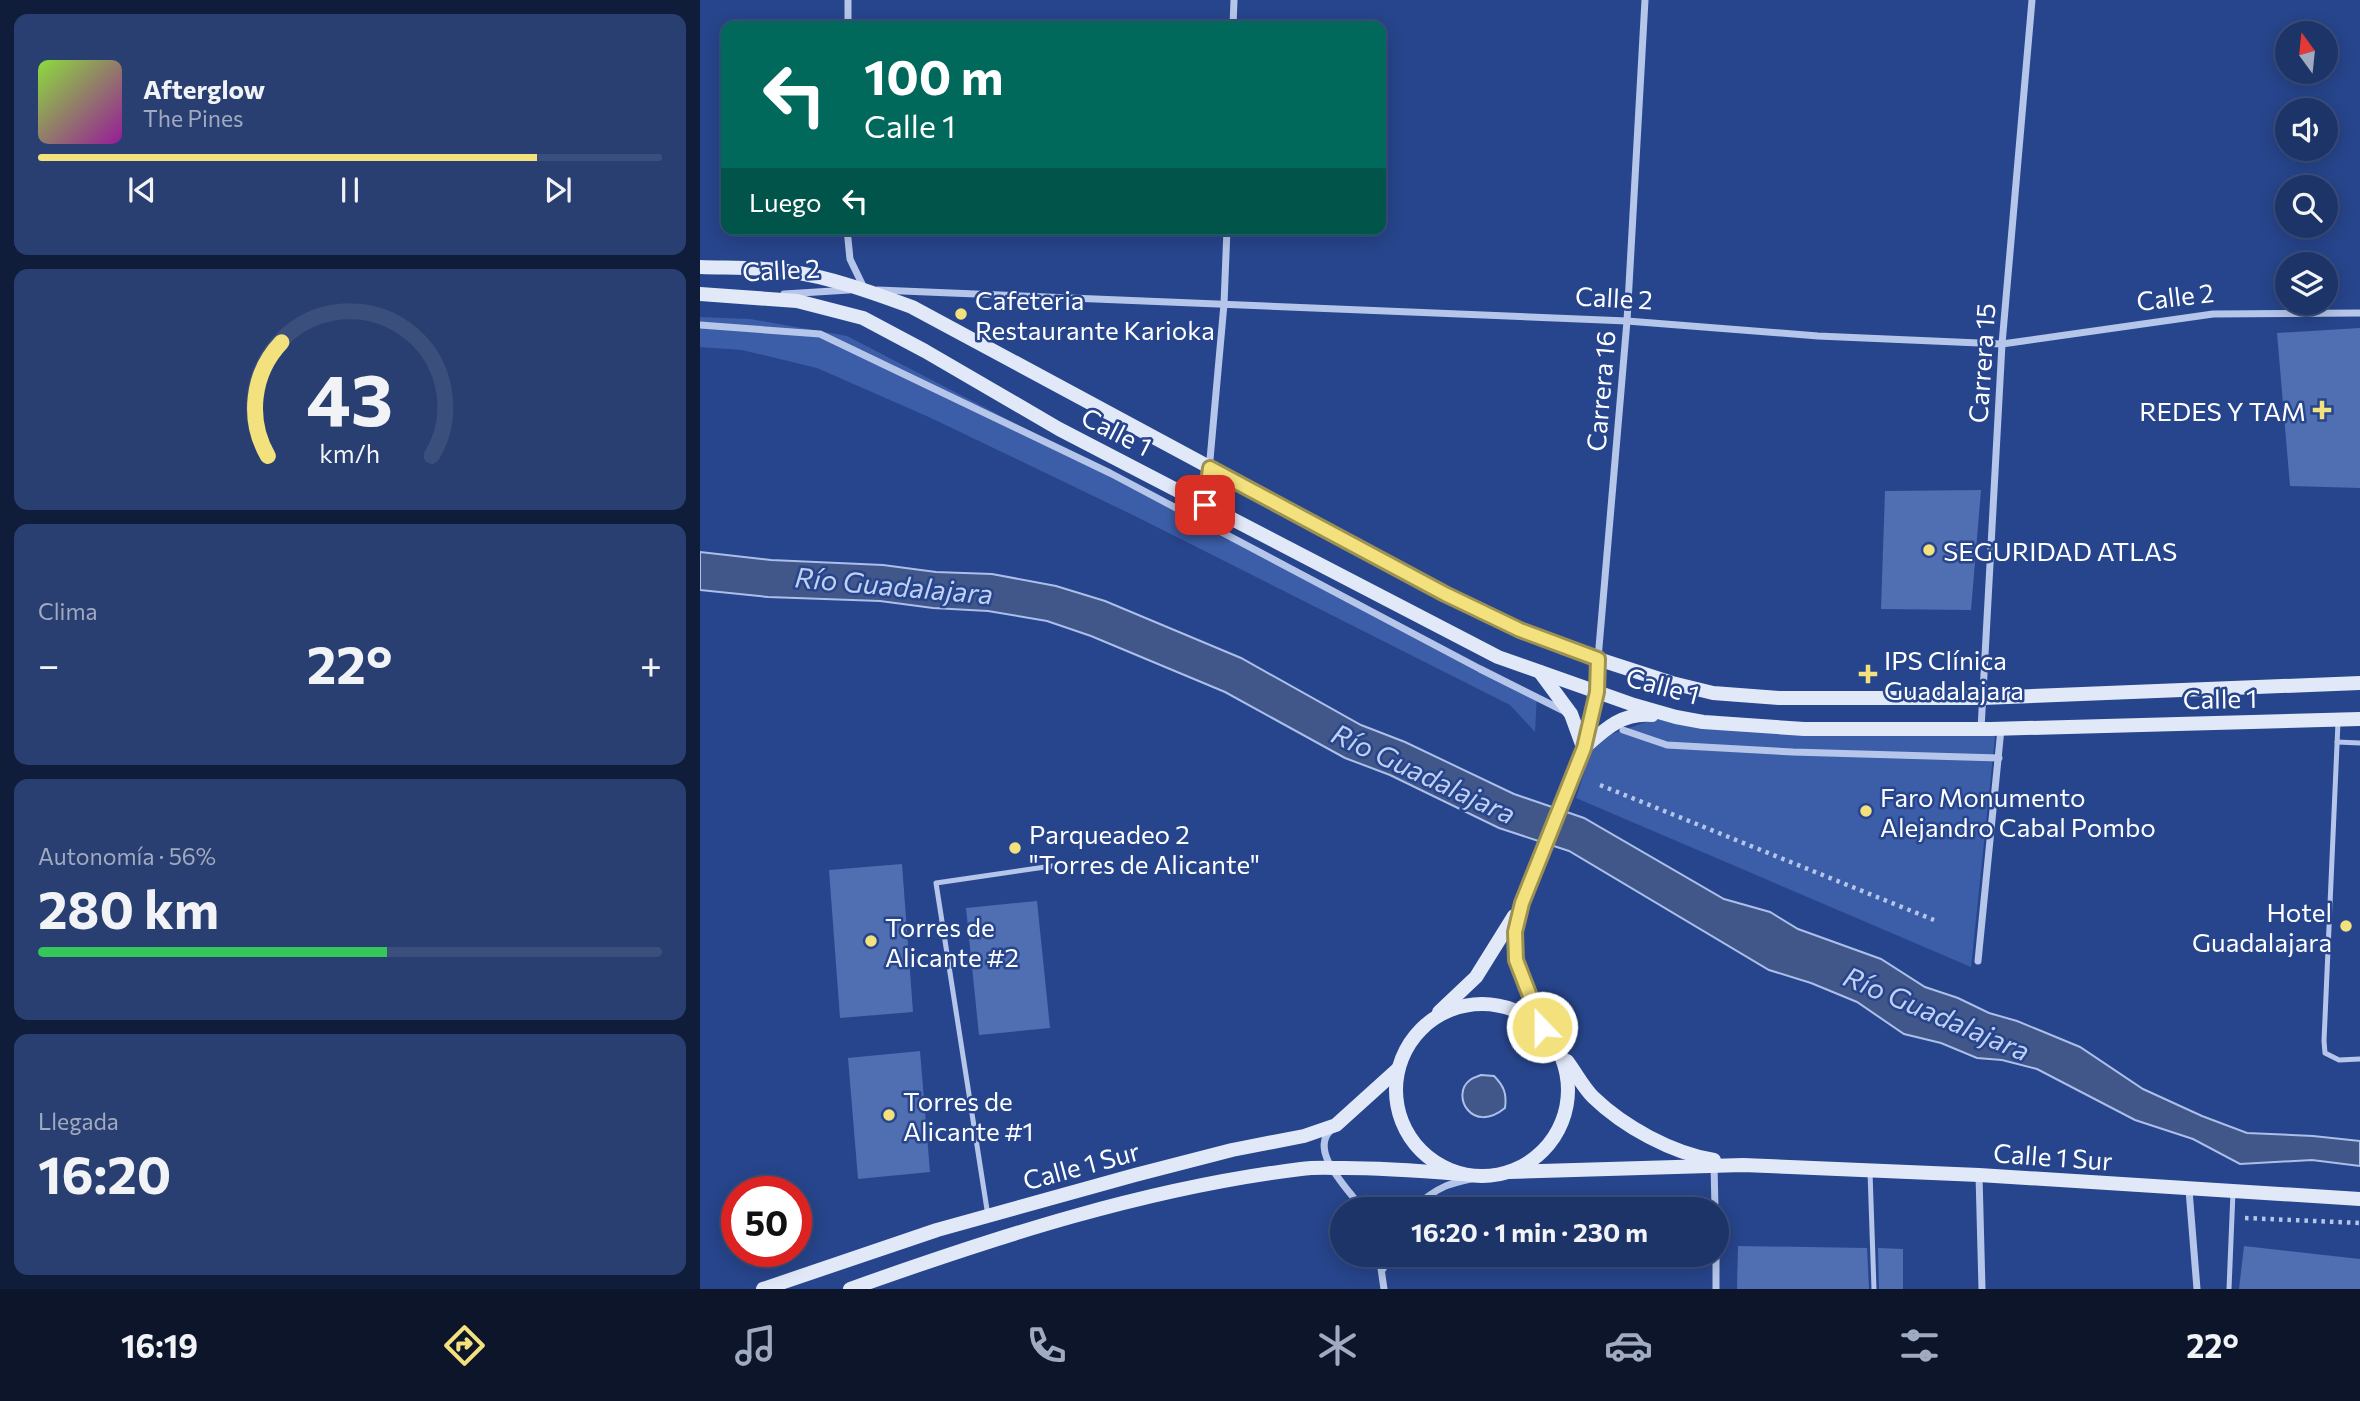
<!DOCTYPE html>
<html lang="es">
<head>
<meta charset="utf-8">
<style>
  body { margin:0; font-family:Commissioner,sans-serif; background:#2a3f71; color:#f1f3f6; height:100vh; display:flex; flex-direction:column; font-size:26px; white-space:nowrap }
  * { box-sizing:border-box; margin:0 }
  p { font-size:23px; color:#a0aac0 }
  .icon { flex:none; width:38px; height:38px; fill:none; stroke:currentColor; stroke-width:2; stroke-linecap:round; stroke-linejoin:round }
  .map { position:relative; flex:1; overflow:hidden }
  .sheet { display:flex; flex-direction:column; gap:14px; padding:14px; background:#101d3a; width:700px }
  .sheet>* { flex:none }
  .banner { position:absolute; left:21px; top:21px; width:665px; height:214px; border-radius:14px; box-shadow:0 4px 18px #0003,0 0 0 2px #3b4f7d; background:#00695c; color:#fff; overflow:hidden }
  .needle { width:46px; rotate:345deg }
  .tools { position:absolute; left:1575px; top:21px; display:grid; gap:14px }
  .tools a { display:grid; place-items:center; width:63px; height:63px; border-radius:50%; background:#1d3469; box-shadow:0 4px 18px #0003,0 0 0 2px #3b4f7d; font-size:35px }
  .speed { position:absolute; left:21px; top:1176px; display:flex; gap:14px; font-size:35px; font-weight:700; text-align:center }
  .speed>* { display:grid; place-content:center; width:91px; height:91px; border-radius:50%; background:#1d3469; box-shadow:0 4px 18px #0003,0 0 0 2px #3b4f7d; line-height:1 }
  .speed .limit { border:10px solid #d22; background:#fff; color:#111 }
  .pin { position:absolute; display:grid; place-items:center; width:60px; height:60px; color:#fff; margin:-30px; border-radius:14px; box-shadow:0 4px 10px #0006 }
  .me { position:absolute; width:77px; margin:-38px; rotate:338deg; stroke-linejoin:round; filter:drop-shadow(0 0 5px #0008) }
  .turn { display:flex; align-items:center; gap:24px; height:147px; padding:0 28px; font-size:32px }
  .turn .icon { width:91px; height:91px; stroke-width:2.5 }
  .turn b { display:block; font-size:49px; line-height:60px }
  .then { display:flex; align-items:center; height:66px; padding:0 28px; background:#0003; gap:14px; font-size:26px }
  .big { font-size:52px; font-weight:700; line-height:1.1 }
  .sheet .tile { flex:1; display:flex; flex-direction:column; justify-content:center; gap:10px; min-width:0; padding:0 24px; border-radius:14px; background:#2a3f71 }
  .sheet .dial { align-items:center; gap:0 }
  .dial svg { height:182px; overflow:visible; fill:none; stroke:#3b4f7d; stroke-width:7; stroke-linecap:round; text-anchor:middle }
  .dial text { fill:#f1f3f6; stroke:none }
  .song { display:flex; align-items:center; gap:21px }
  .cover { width:84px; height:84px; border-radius:10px; background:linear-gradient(135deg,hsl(90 70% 55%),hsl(300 70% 35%)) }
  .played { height:7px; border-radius:4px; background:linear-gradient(90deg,#f2e17c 80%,#3b4f7d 80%) }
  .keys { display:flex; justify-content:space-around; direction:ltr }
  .heat { display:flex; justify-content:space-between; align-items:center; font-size:38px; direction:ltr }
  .charge { height:10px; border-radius:5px; background:linear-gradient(90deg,#34c759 56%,#3b4f7d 0) }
  .trip { position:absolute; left:630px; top:1197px; width:399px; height:70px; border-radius:35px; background:#1d3469; box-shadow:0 4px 18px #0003,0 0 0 2px #3b4f7d; font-weight:700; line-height:70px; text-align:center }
  .menu { display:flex; height:112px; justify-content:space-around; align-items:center; background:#0c152a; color:#a0aac0 }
  .menu .icon { width:49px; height:49px }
  .menu .on { color:#f2e17c }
  .menu b { font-size:32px; color:#f1f3f6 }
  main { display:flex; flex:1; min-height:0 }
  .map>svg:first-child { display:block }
  .green { fill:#3c5ea8 }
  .water { fill:#415689; stroke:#abbfea; stroke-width:2 }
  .building { fill:#506eb2 }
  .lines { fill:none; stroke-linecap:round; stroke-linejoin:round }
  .path { stroke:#b6c6ea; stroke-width:4.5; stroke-dasharray:3.5 5; stroke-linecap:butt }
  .lane { stroke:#b6c6ea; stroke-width:5 }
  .street { stroke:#b6c6ea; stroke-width:7 }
  .secondary { stroke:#e1e8f8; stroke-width:14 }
  .route-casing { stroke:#9d9251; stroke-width:18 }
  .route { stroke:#f2e17c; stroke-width:12 }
  .poi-dot { fill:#f2e17c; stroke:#27458c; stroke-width:2.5 }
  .labels { text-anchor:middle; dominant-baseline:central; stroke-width:5; stroke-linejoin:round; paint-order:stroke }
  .street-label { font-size:26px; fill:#fff; stroke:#27458c }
  .poi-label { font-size:26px; fill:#fff; stroke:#27458c; text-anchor:start }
  .water-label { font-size:28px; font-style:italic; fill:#c2d1f1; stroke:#27458c }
</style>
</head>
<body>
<main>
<section class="sheet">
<div class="tile">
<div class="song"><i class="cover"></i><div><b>Afterglow</b><p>The Pines</p></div></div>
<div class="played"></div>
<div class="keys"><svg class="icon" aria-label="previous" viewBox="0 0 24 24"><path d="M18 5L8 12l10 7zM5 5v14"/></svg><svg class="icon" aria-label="pause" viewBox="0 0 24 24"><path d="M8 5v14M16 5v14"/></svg><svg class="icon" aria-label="next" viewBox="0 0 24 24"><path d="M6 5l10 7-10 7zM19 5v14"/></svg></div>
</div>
<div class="tile dial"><svg viewBox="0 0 100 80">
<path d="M14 69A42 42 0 1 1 86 69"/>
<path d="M14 69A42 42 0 0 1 20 19" stroke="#f2e17c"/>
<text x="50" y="56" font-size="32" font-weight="700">43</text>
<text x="50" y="72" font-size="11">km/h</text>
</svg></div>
<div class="tile"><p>Clima</p>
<div class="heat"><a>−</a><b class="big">22°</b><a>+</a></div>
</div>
<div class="tile"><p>Autonomía · 56%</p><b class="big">280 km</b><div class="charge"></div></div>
<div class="tile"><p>Llegada</p><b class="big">16:20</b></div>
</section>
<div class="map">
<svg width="1660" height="1289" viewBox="0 0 1660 1289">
  <rect width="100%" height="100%" fill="#27458c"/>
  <g class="green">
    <polygon points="0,317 50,319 147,336 837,694 835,732 810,705 439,518 231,418 117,368 42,350 0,347"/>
    <polygon points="975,712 1099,723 1296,727 1271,967 876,798 892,748 912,734"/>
  </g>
  <g class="water">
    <polygon points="0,552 71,560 183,565 236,572 292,574 356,586 405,601 541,658 661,725 705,742 814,794 884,818 1024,899 1070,912 1098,929 1181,959 1225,987 1258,998 1289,1013 1317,1021 1380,1047 1443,1089 1502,1116 1547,1133 1613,1136 1660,1141 1660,1166 1612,1160 1540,1164 1493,1139 1435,1120 1337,1069 1302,1060 1277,1058 1241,1043 1204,1034 1157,1002 1111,983 1069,970 869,851 799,828 690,775 645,758 525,692 391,636 347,621 288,611 233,608 180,601 68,597 0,590"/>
    <path d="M781,1075L794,1076C804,1086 807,1094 805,1108C772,1135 750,1095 770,1080C773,1077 777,1077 781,1075Z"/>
  </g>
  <g class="building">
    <polygon points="1660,328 1660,488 1590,486 1577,333"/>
    <polygon points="1281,490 1271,610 1181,609 1185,491"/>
    <polygon points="202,864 213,1012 140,1018 129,870"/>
    <polygon points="337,901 350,1028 279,1035 266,908"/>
    <polygon points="220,1051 230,1172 158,1179 148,1058"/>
    <polygon points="1038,1246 1167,1248 1169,1289 1037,1289"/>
    <polygon points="1544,1246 1660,1259 1660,1289 1539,1289"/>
    <polygon points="1178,1248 1203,1249 1203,1289 1179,1289"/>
  </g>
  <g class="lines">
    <g class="path">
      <polyline points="900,785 1234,920"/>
      <polyline points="1545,1218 1660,1223"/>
    </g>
    <g class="lane">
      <polyline points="1638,722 1624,1041 1625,1053 1639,1060 1660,1059"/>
      <polyline points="1637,742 1660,743"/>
      <polyline points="1170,1172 1174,1289"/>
      <polyline points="288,1216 236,883 352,866"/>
      <polyline points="1529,1289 1533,1192"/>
    </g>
    <g class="street">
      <polyline points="148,26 148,0"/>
      <polyline points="533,26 534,0"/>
      <polyline points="147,229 150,259 164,288"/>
      <polyline points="178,290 927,321 1118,336 1302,344 1513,314 1660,313"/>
      <polyline points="84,294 149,290"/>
      <polyline points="0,325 120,334 410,473 780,669 864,711"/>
      <polyline points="506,504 524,304 527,229"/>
      <polyline points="898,659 927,321 945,0"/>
      <polyline points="1281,729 1302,344 1332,0"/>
      <polyline points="923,730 967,745 1093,752 1299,758"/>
      <polyline points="1278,961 1301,729"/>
      <path d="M630,1131C609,1153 650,1190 662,1209"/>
      <polyline points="1014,1164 1015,1209"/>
      <polyline points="1279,1175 1282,1289"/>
      <polyline points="1489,1190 1497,1289"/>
      <path d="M712,1209C740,1185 749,1183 785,1176"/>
      <polyline points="679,1255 684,1289"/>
      <polyline points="1016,1255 1016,1289"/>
      <polyline points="683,1269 690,1255"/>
    </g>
    <g class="secondary">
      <path d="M0,267C29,268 58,267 87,271C130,277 171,292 212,307L745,594L820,630L864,648L972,683L1013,693L1079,698H1282L1660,683"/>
      <polyline points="0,294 97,301 163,318 225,351 359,429 798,657 934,705 976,717 1003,722 1104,729 1291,729 1660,719"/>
      <polyline points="840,672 871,714 883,747"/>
      <path d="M884,748C904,730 922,712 952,715"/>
      <circle cx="782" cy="1090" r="86"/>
      <polyline points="739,1012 776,977 814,916"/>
      <polyline points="841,1026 816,960 815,932 823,903 884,748 897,692 898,659"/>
      <path d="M867,1061C876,1073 883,1087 893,1097C924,1127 972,1153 1014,1160"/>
      <polyline points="809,1172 1043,1165 1279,1175 1660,1199"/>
      <polyline points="63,1289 237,1230 435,1175 532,1150 604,1136 636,1125 698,1069"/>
      <path d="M150,1289C296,1237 446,1188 601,1169C615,1167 630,1168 644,1168C683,1168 722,1171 761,1174"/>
    </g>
  </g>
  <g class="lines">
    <g class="route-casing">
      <polyline id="route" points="505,505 510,468 745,594 820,630 898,659 897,692 884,748 822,903 815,932 816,960 842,1027"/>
    </g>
    <use href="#route" class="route"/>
  </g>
  <g class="poi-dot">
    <circle cx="261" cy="314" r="7"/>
    <path d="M1618.5 399.5h7v7h7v7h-7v7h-7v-7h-7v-7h7z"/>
    <circle cx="1229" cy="550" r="7"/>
    <path d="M1164.5 663.5h7v7h7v7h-7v7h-7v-7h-7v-7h7z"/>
    <circle cx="1166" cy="811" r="7"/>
    <circle cx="315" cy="848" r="7"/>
    <circle cx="1646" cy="926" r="7"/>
    <circle cx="171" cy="941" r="7"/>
    <circle cx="189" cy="1115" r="7"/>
  </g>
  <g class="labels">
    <g class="street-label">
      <text transform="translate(81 269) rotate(-3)">Calle 2</text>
      <text transform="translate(1475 296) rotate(-7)">Calle 2</text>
      <text transform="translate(914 297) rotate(3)">Calle 2</text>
      <text transform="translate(1281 363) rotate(-86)">Carrera 15</text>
      <text transform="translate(900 391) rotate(-85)">Carrera 16</text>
      <text transform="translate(417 431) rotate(27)">Calle 1</text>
      <text transform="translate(963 685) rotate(15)">Calle 1</text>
      <text transform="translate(1520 698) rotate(-1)">Calle 1</text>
      <text transform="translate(1353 1156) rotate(4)">Calle 1 Sur</text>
      <text transform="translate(381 1165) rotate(-15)">Calle 1 Sur</text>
    </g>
    <g class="poi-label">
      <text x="275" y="299">Cafeteria<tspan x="275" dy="30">Restaurante Karioka</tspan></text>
      <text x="1606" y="410" text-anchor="end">REDES Y TAM</text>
      <text x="1243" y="550">SEGURIDAD ATLAS</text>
      <text x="1184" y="659">IPS Clínica<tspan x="1184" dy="30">Guadalajara</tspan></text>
      <text x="1180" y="796">Faro Monumento<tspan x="1180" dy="30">Alejandro Cabal Pombo</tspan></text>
      <text x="329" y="833">Parqueadeo 2<tspan x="329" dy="30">"Torres de Alicante"</tspan></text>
      <text x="1632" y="911" text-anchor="end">Hotel<tspan x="1632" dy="30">Guadalajara</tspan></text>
      <text x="185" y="926">Torres de<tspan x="185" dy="30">Alicante #2</tspan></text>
      <text x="203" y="1100">Torres de<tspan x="203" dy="30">Alicante #1</tspan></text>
    </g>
    <g class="water-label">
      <text transform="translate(194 585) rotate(5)">Río Guadalajara</text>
      <text transform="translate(724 773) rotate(25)">Río Guadalajara</text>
      <text transform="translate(1237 1013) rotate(23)">Río Guadalajara</text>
    </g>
  </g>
</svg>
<div class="tools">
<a><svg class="needle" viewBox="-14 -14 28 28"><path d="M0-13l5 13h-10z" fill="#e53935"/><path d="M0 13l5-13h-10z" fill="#a0aac0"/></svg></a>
<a><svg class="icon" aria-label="sound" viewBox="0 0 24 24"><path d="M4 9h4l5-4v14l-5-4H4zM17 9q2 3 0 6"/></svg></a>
<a><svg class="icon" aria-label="search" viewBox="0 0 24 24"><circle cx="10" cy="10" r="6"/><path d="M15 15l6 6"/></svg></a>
<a><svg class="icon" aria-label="layers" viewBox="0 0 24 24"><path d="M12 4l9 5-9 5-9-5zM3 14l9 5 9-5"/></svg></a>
</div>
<div class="speed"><div class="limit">50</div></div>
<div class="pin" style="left:505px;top:505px;background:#d93025"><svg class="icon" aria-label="arrive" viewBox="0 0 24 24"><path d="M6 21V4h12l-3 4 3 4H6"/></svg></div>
<svg class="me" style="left:842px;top:1027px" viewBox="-20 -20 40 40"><circle r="17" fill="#f2e17c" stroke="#fff" stroke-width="3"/><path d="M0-11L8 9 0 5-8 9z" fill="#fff"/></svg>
<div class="trip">16:20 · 1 min · 230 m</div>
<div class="banner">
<div class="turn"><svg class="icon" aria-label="left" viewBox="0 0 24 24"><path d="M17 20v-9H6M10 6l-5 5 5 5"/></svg><div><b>100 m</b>Calle 1</div></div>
<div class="then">Luego<svg class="icon" aria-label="left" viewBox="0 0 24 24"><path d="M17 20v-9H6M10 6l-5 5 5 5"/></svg></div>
</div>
</div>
</main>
<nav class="menu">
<b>16:19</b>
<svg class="icon on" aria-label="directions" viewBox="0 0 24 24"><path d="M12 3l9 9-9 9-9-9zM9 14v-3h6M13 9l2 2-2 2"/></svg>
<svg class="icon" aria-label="music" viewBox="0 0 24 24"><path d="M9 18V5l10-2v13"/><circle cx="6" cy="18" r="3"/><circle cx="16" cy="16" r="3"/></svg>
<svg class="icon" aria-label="phone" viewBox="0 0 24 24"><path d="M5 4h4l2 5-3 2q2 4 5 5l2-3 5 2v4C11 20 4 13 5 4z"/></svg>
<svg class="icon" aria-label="climate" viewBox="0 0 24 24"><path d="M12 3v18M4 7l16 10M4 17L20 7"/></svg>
<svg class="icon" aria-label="car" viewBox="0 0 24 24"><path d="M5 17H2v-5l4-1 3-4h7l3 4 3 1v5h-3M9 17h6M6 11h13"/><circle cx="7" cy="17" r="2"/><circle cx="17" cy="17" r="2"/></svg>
<svg class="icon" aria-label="filters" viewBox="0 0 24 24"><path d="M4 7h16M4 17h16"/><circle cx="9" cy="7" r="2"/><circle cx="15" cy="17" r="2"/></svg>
<b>22°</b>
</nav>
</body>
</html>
